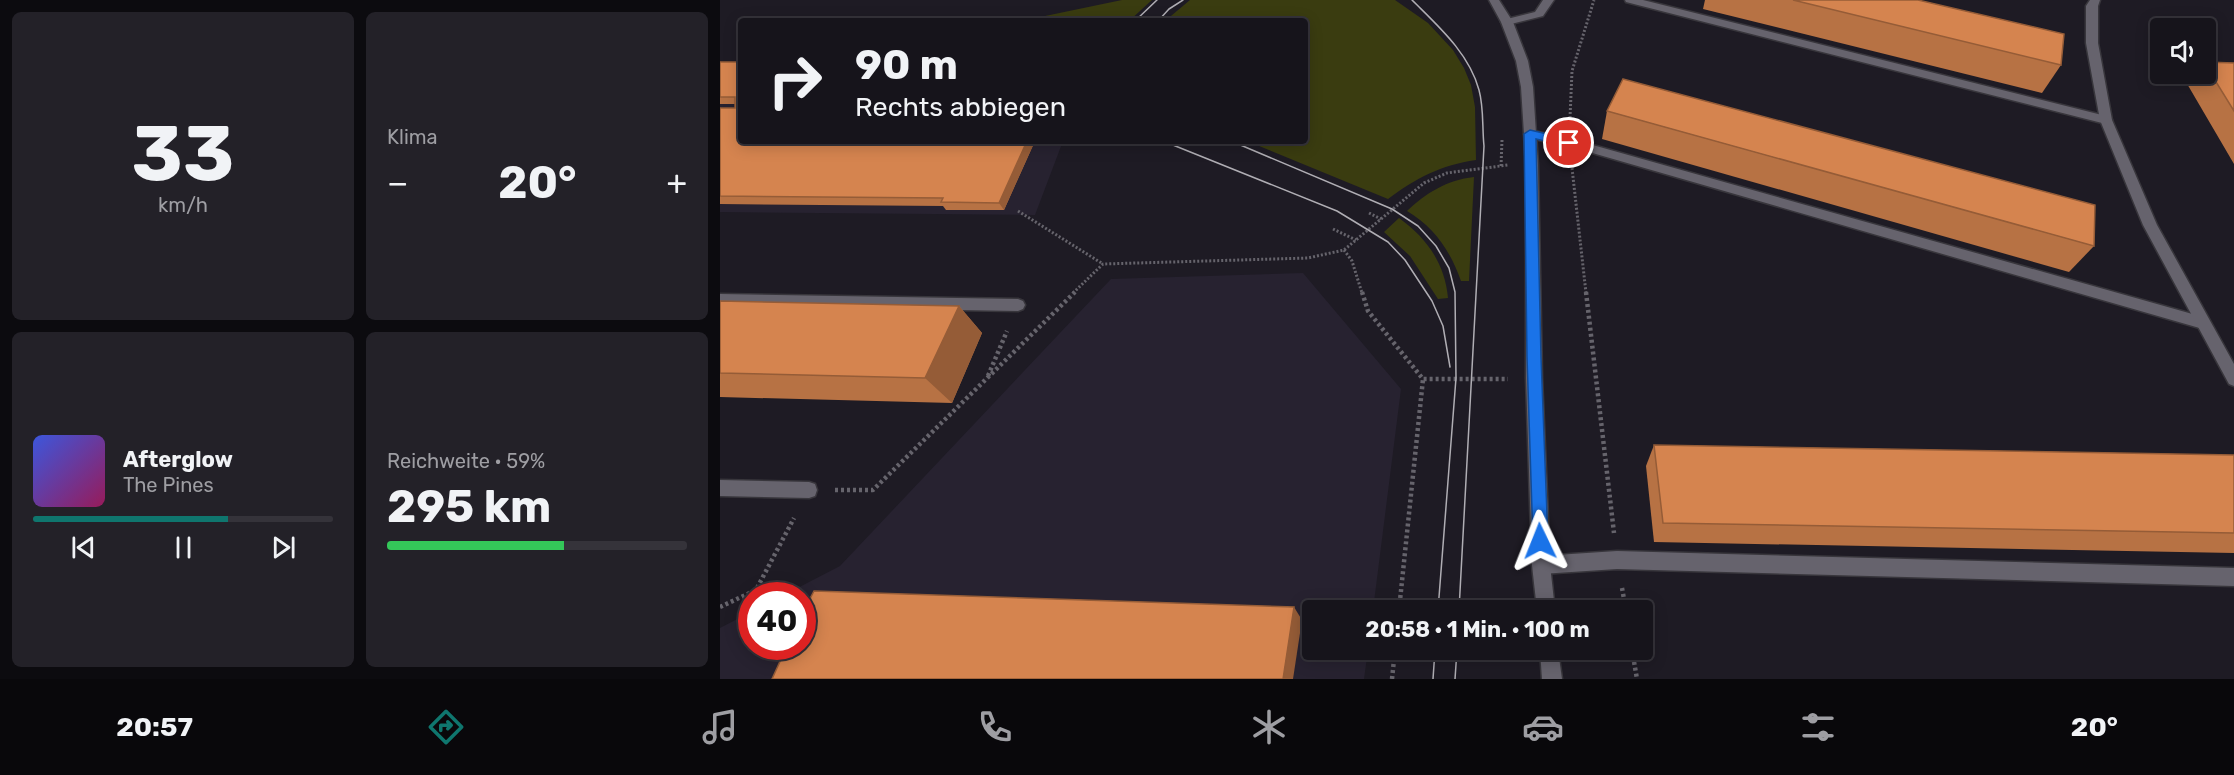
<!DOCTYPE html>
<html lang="de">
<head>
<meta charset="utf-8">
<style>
  body { margin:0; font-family:Rubik,sans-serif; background:#232128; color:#f1f3f6; height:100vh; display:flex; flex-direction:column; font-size:22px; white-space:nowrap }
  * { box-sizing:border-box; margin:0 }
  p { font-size:20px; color:#9e9ea3 }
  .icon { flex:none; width:33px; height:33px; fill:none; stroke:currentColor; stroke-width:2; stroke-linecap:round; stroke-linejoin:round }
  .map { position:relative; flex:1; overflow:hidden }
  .drawer { display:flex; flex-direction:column; gap:12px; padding:12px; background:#0c0b0f; width:720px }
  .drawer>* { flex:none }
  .top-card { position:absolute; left:18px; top:18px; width:570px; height:126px; border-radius:6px; box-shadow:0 3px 15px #0003,0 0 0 2px #35333a; background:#16141b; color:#f1f3f6; overflow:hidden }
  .buttons { position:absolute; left:1430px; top:18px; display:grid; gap:12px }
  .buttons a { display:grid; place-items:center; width:66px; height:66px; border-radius:6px; background:#16141b; box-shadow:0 3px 15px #0003,0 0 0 2px #35333a; font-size:30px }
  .speed { position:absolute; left:18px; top:582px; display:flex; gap:12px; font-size:30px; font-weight:700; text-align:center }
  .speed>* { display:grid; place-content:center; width:78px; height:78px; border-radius:50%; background:#16141b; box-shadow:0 3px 15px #0003,0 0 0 2px #35333a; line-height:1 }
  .speed .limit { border:9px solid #d22; background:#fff; color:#111 }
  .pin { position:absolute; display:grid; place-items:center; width:51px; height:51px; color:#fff; margin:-26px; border:3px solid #fff; border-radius:50%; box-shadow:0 2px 6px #0007 }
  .me { position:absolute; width:66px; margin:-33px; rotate:358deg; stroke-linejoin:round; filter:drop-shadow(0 0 4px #0008) }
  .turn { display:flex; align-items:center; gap:21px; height:126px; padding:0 18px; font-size:27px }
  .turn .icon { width:78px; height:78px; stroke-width:2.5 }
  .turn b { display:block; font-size:42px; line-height:51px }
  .big { font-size:45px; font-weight:700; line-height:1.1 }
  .drawer .tile { flex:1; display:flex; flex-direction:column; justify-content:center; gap:9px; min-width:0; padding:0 21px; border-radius:9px; background:#232128 }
  .drawer .dial { align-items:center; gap:0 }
  .dial b { font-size:78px; line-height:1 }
  .song { display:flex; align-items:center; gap:18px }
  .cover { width:72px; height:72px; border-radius:9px; background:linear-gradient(135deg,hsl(230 70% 55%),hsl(330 70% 35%)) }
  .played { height:6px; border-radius:3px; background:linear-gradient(90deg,#0f766e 65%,#35333a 65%) }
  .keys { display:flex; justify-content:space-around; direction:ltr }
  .heat { display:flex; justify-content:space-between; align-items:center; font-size:33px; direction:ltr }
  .charge { height:9px; border-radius:4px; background:linear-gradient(90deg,#34c759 59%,#35333a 0) }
  .drawer .tiles { flex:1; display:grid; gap:12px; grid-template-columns:repeat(2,1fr) }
  .trip { position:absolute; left:582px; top:600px; width:351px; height:60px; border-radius:6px; background:#16141b; box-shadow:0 3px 15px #0003,0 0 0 2px #35333a; font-weight:700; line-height:60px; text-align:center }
  .dock { display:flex; height:96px; justify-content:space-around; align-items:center; background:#09080b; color:#9e9ea3 }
  .dock .icon { width:42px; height:42px }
  .dock .active { color:#0f766e }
  .dock b { font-size:27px; color:#f1f3f6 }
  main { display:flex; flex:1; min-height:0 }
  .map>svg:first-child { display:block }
  .built { fill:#272230 }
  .green { fill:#3a3c10 }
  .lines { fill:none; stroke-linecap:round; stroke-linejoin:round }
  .service-casing { stroke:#38363c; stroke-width:3 }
  .minor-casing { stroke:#38363c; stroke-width:3 }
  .tertiary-casing { stroke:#38363c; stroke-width:3 }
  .path-far1 { stroke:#66646c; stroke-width:3; stroke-dasharray:2 2; stroke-linecap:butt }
  .path { stroke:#66646c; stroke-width:4.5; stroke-dasharray:3 3; stroke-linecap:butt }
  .service { fill:#66636d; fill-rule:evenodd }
  .minor { fill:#66636d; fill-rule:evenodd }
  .tertiary { fill:#66636d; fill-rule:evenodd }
  .tram { stroke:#b0aeb4; stroke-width:1.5 }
  .wall { fill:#b77244 }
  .shaded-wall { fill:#955c37 }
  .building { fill:#d5844f; stroke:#955c37; stroke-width:1.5 }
  .route { fill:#1a73e8; stroke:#114b97; stroke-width:1.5 }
</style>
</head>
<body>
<main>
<section class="drawer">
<div class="tiles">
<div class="tile dial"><b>33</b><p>km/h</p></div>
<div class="tile"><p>Klima</p>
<div class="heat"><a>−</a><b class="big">20°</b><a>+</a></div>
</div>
<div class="tile">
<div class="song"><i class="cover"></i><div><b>Afterglow</b><p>The Pines</p></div></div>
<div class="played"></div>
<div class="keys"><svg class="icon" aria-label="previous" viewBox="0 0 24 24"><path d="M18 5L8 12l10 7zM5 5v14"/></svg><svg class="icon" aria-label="pause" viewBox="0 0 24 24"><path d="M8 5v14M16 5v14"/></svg><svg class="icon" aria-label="next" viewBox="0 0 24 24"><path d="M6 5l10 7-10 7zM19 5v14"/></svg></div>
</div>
<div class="tile"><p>Reichweite · 59%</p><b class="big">295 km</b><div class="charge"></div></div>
</div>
</section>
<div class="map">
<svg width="1514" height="679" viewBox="0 0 1514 679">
  <rect width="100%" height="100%" fill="#1e1b24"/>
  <g class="built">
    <polygon points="0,63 21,64 21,141 343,141 315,215 0,212"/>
    <polygon points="583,273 681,389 653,610 592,610 592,650 648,650 644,679 0,679 0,628 31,612 32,646 82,646 82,596 64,595 120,566 391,279"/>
  </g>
  <g class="green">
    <polygon points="402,0 432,0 409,21 301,21"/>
    <path d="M470,0H675L708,23L733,50L744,68L751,85L755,107L756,160C721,165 696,178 668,199L527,141H585V21H445Z"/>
    <path d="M754,177L749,281H741C730,250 714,227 687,211C706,193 727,180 754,177Z"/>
    <path d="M679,218C707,238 725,264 728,298L718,299L690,256L664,232Z"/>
  </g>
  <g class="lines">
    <g class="service-casing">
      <g id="service">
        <polygon points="823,0 834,0 823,16 787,25 781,22 783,20 815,12"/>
        <polygon points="905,0 923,0 1386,116 1392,120 1386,124 906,2"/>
        <polygon points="810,130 862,142 1483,317 1488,319 1490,323 1488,327 1483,329 862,150 806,137 804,134 806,131"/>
        <polygon points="0,294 298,299 303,301 305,305 303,309 298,311 0,306"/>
        <polygon points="897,551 1514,568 1514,586 897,569 821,574 815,571 812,565 815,559 821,556"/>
      </g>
    </g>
    <g class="minor-casing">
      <g id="minor">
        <polygon points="1370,0 1380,0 1378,6 1378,43 1392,120 1437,225 1514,364 1514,386 1509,384 1423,225 1380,120 1366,43 1366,6"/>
        <polygon points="0,480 89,482 95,484 97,490 95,496 89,498 0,496"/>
      </g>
    </g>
    <g class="tertiary-casing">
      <g id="tertiary">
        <polygon points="769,0 779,0 793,22 808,61 813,87 818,165 822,378 830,565 835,610 817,610 812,565 806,378 806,165 801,87 796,61 781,22"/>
        <polygon points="820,650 838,650 842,679 822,679"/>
      </g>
    </g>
    <g class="path-far1">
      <polyline points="850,118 852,71 874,0"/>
      <polyline points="781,166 782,140"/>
      <polyline points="852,168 866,293"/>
      <polyline points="298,211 383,264"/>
      <polyline points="649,213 661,219"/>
      <polyline points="613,229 636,240"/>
      <polyline points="624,250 632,261 642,293"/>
      <polyline points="353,293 383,264 588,258 624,250 704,183 727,173 788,165"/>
    </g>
    <g class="path">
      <polyline points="642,292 648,311 703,379 788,379"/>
      <polyline points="866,292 894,533"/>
      <polyline points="268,376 287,331"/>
      <polyline points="115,490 153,490 355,292"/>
      <polyline points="902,588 906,610"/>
      <polyline points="0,607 36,590 74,518"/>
      <polyline points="679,610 703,379"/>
      <polyline points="912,650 917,679"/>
      <polyline points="672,679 675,650"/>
    </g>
    <use href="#service" class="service"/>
    <use href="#minor" class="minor"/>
    <use href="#tertiary" class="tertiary"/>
    <g class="tram">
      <path d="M692,0C718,26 749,53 759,90C764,108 762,127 764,146L739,610"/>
      <polyline points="415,21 437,0"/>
      <polyline points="438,21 449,9 463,0"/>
      <polyline points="443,141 617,211 668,242 685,260 712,301 723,326 730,367"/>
      <polyline points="511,141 672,209 698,226 716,246 729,268 735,292 736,378 718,610"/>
      <polyline points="713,679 715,650"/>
      <polyline points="735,679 737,650"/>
    </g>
  </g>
  <g class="wall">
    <polygon points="985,0 1198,0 1341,65 1322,93 983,9"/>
    <polygon points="0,62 21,62 21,141 315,141 284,210 226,210 223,206 0,204 0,108 15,108 15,104 0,104"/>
    <polygon points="1485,62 1514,63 1514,164 1466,82 1473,74 1485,74"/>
    <polygon points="887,111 1374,246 1349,272 882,139"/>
    <polygon points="0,301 239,306 262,333 232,403 0,397"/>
    <polygon points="934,445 1514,455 1514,553 934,542 926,466"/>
  </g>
  <g class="shaded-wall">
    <polygon points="307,141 315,141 284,210 279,203"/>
    <polygon points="239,306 262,333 232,403 205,378"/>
    <polygon points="574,607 582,620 573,679 563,679"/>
  </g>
  <g class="building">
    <polygon points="1073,0 1198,0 1344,34 1341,65"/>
    <polygon points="0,62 21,62 21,141 307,141 279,203 221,202 223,198 0,196 0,108 15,108 15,97 0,97"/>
    <polygon points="1485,62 1514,63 1514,111 1485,64"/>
    <polygon points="903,79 1375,205 1374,246 887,111"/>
    <polygon points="0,301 239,306 205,378 0,373"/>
    <polygon points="934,445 1514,455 1514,533 943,523"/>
    <polygon points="94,591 574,607 563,679 52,679 67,646 82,646 82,614"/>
  </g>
  <polygon class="route" points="810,130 849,139 855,143 849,147 816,139 821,357 828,541 826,547 820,549 815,547 813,541 807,357 804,134"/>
</svg>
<div class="buttons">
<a><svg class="icon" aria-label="sound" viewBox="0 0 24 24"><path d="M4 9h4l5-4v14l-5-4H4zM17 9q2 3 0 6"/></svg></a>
</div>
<div class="speed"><div class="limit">40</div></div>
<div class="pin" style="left:849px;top:143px;background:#d93025"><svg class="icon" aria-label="arrive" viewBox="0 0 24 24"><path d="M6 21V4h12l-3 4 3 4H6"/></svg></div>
<svg class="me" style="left:820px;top:541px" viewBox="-20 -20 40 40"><path d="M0-17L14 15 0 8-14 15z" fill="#1a73e8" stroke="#fff" stroke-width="4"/></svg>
<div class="trip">20:58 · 1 Min. · 100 m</div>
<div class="top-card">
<div class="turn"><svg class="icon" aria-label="right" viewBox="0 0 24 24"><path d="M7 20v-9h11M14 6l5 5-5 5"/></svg><div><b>90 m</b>Rechts abbiegen</div></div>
</div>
</div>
</main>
<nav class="dock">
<b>20:57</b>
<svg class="icon active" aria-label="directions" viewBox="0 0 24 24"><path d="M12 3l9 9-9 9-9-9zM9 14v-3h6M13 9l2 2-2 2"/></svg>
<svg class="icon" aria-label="music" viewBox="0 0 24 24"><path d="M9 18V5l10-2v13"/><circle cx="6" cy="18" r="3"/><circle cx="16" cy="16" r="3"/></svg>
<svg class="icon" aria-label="phone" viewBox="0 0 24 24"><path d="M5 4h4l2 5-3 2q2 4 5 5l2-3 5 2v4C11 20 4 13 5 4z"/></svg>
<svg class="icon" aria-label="climate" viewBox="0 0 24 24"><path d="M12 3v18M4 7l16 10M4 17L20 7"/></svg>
<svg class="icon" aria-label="car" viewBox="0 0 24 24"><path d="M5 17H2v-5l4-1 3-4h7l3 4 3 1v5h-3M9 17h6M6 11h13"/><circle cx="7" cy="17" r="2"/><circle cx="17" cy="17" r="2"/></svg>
<svg class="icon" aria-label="filters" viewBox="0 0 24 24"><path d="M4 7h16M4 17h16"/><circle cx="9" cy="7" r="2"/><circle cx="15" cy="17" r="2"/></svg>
<b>20°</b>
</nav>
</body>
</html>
